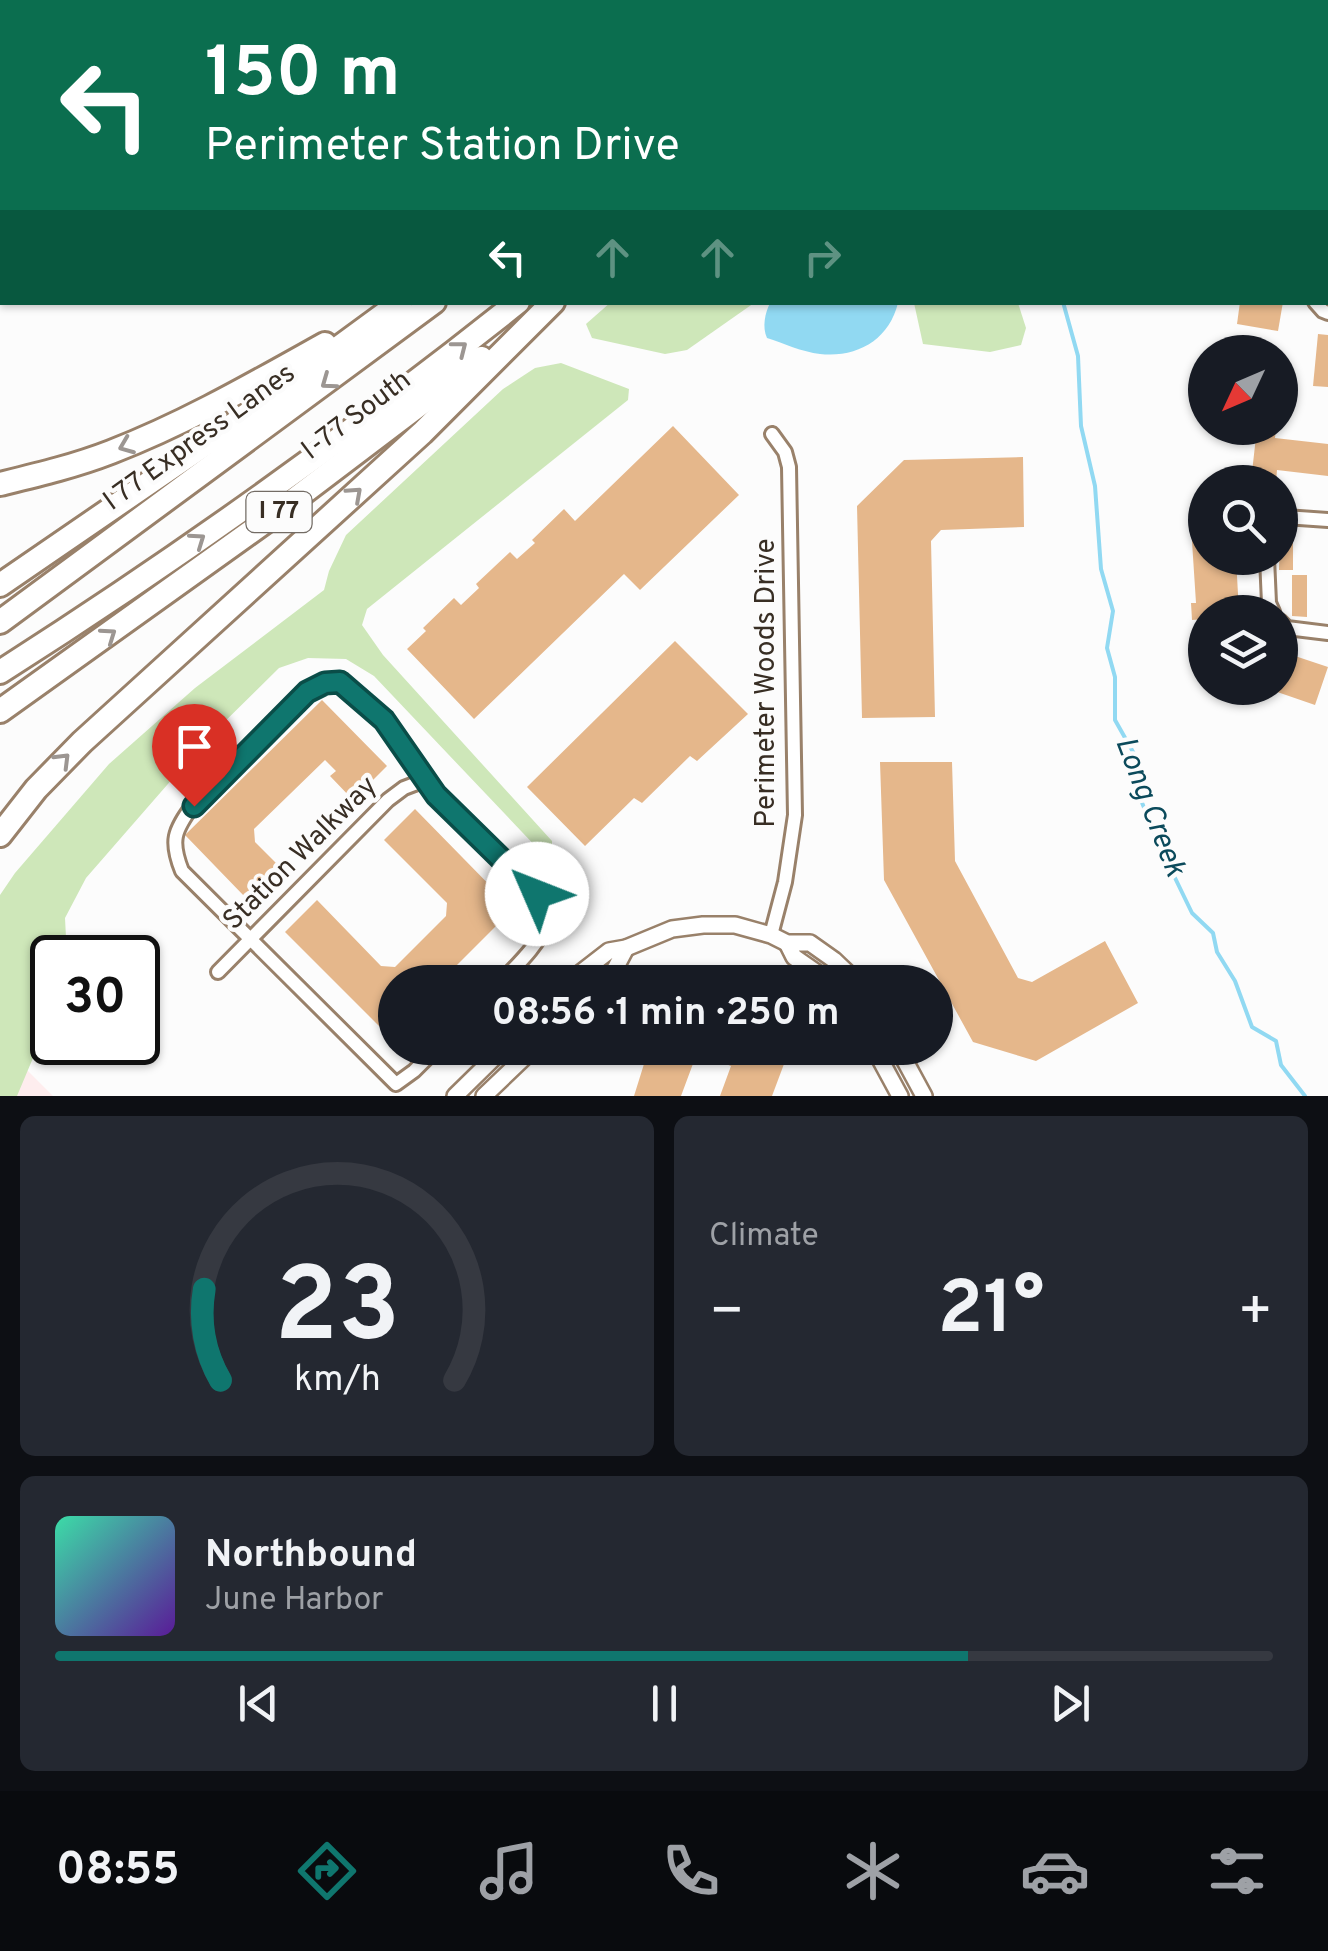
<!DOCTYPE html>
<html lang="en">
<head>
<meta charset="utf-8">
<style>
  body { margin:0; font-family:Overpass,sans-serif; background:#242831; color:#f1f3f6; height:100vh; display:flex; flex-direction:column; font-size:38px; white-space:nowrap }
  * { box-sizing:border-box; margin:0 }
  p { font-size:32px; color:#9ea1a6 }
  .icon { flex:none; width:55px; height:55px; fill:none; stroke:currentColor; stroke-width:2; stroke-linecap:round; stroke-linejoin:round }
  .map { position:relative; height:1096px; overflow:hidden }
  .panel { display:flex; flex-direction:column; gap:20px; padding:20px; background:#0d0f14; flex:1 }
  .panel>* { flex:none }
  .guide { position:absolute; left:0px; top:0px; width:1330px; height:305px; box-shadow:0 2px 8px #0004; background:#0b6e4f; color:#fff; overflow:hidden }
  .needle { width:65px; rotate:226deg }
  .buttons { position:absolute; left:1188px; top:335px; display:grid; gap:20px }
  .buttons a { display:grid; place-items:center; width:110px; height:110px; border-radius:50%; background:#171b24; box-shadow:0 2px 8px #0004; font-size:50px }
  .speed { position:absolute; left:30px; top:935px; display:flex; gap:20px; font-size:50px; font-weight:700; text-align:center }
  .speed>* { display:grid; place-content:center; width:130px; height:130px; border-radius:50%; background:#171b24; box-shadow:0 2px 8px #0004; line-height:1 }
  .speed .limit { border:5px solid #111; border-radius:15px; background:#fff; color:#111 }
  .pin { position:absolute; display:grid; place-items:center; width:85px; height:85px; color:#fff; margin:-102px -42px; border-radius:50% 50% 50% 0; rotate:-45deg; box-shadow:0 0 10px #0007 }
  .pin .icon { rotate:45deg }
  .me { position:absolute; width:110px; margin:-55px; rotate:314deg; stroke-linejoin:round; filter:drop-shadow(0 0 8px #0008) }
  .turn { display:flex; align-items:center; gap:35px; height:210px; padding:0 40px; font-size:45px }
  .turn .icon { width:130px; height:130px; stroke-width:2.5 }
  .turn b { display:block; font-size:70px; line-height:85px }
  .lanes { display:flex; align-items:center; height:95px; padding:0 40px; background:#0003; justify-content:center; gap:50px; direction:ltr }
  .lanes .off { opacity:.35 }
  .big { font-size:75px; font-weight:700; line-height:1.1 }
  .panel .widget { flex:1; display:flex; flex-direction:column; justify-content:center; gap:15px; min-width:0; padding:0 35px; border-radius:15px; background:#242831 }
  .panel .dial { align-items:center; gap:0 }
  .dial svg { height:260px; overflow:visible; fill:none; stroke:#363941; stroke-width:7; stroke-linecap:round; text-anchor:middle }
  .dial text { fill:#f1f3f6; stroke:none }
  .song { display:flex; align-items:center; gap:30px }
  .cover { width:120px; height:120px; border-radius:15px; background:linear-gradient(135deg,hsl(160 70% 55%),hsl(270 70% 35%)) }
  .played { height:10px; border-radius:5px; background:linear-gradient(90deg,#0f766e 75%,#363941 75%) }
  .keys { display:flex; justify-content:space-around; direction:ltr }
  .heat { display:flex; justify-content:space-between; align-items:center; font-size:55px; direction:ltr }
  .panel .tiles { flex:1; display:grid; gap:20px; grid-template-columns:1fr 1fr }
  .widget:last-child { grid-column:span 2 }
  .trip { position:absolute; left:378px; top:965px; width:575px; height:100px; border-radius:50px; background:#171b24; box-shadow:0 2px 8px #0004; font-weight:700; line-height:100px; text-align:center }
  .tabs { display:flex; height:160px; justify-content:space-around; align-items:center; background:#090b0e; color:#9ea1a6 }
  .tabs .icon { width:70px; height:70px }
  .tabs .selected { color:#0f766e }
  .tabs b { font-size:45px; color:#f1f3f6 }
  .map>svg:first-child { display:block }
  .commercial { fill:#feedee }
  .green { fill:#cee7b9 }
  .water { fill:#91d9f2 }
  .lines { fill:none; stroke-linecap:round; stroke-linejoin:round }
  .stream { stroke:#91d9f2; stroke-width:4 }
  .building { fill:#e5b78b }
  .minor-casing { stroke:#99816a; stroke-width:18 }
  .tertiary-casing { stroke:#99816a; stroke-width:20 }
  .motorway-casing { stroke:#99816a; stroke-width:28 }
  .minor { stroke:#fff; stroke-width:12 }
  .tertiary { stroke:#fff; stroke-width:15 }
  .motorway { stroke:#fff; stroke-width:22 }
  .oneway { stroke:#9c9692 }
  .route-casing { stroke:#0a4d48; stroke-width:25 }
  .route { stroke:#0f766e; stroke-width:18 }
  .labels { text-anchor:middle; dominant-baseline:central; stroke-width:9; stroke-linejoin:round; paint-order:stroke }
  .shield { fill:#fcfcfc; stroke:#736c65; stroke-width:2.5 }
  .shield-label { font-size:25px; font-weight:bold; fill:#382e24 }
  .street-label { font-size:28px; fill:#382e24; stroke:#fcfcfc }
  .water-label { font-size:30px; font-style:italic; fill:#0b4a5b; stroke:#fcfcfc }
</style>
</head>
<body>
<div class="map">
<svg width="1328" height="1096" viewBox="0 0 1328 1096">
  <rect width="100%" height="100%" fill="#fcfcfc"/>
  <polygon class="commercial" points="22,1065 53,1096 13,1096"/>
  <g class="green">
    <polygon points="957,0 1213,0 1217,2 954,2"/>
    <polygon points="611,302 754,302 754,303 687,350 665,354 592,338 586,324"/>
    <polygon points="914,303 1018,303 1026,328 1021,345 990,352 923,344"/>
    <polygon points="561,363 629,389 628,400 367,609 362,625 383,655 552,841 552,855 540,851 374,676 346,659 308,658 279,668 208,738 86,878 65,918 67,957 52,958 52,1027 41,1039 17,1096 0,1096 0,895 15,873 109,764 195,688 324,590 329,571 346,535 503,389 535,368"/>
  </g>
  <path class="water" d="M770,303L898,302V303C889,340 857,358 820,354C802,352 783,343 767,338C762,327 765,313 770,303Z"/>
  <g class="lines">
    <g class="stream">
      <polyline points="715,2 717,0"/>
      <polyline points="1063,302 1078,356 1081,426 1095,486 1101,569 1113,611 1107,648 1115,677 1115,720 1137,759 1138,793 1162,851 1192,913 1213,933 1217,952 1235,981 1252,1027 1276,1041 1281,1065 1305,1096"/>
    </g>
  </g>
  <g class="building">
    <polygon points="1240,302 1283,302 1278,331 1237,324"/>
    <polygon points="1318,334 1328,335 1328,387 1313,386"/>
    <polygon points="673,426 739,495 640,590 624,574 474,719 407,649 426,631 423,628 454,598 461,605 479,588 476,584 510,552 517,559 535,543 532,540 564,509 575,521"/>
    <polygon points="1257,428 1276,428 1275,438 1328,444 1328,476 1277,470 1276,482 1251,481"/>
    <polygon points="1023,457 1024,527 941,530 931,541 935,717 862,718 857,506 904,460"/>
    <polygon points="1204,525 1205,558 1236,558 1239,612 1205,612 1205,619 1192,620 1191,603 1196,603 1191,526"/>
    <polygon points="1280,526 1293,526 1293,570 1279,570"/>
    <polygon points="1292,575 1307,575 1307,617 1292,616"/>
    <polygon points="675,641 748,714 697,761 690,756 642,803 634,798 585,846 527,787"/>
    <polygon points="1280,651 1328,667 1315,705 1266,688 1280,688"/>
    <polygon points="322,700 387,766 353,800 330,776 336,771 325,760 254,829 255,842 278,865 245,897 185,835"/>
    <polygon points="880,762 952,762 955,861 1018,978 1032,982 1105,941 1138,1003 1036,1061 973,1042 884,880"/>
    <polygon points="415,809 513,909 440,982 395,982 395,1028 388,1035 285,932 317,900 381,966 395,967 446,916 447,903 384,840"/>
    <polygon points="649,1048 790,1048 772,1096 720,1096 731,1066 697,1053 681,1096 634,1096"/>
  </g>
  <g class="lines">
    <g class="minor-casing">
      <g id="minor">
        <polyline points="69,0 72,2"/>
        <polyline points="0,243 2,241"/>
        <polyline points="1315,302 1323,311 1328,313"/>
        <polyline points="1280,520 1285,517 1328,520"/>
        <polyline points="1267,558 1269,603 1273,612"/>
        <polyline points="1280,621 1287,628 1328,633"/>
        <polyline points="771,935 785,882 795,815 789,467 785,452 772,434"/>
        <polyline points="218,972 388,800 404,788 425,780"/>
        <path d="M437,1048L414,1071L396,1084L182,871C170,841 174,831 193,805L307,692L325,683L340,682L384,720L436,795L537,894C542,904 548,914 545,925C540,944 514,968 501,982"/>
      </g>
    </g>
    <g class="tertiary-casing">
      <g id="tertiary">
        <polyline points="787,943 794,957 830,982"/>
        <polyline points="569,982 609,951 626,948 672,929 703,925 735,925 771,935 787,943 810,943 834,960 857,982"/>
        <polyline points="601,982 615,969 626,948"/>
        <polyline points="874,1048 900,1096"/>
        <polyline points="898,1048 924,1096"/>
        <polyline points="455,1096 504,1048"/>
        <polyline points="484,1096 534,1048"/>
      </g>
    </g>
    <g class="motorway-casing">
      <g id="motorway">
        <polyline points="773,2 776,0"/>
        <polyline points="809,2 812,0"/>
        <polyline points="871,2 874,0"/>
        <polyline points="905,2 908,0"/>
        <path d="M0,484C37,475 75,466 111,452C186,423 255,383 325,344"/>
        <polyline points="0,585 226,430 401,302"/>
        <polyline points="0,622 434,302"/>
        <path d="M0,672C179,558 352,434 518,302"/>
        <polyline points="0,711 270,518 481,358"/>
        <polyline points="0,835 36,789 82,742 422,433 553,302"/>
      </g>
    </g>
    <use href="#minor" class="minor"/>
    <use href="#tertiary" class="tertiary"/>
    <use href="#motorway" class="motorway"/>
  </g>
  <defs><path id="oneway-chevron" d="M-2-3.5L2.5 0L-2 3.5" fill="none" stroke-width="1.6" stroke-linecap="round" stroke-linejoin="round" transform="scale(2.5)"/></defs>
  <g class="oneway">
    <use href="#oneway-chevron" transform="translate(460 348) rotate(-38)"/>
    <use href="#oneway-chevron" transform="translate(328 382) rotate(144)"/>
    <use href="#oneway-chevron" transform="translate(126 446) rotate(158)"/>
    <use href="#oneway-chevron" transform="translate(355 494) rotate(-42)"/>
    <use href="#oneway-chevron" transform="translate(198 540) rotate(-35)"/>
    <use href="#oneway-chevron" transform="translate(109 635) rotate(-35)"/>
    <use href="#oneway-chevron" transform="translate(63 760) rotate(-45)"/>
  </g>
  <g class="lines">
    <g class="route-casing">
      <polyline id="route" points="194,806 307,692 325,683 340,682 384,720 436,795 537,894"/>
    </g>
    <use href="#route" class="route"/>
  </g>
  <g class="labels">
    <rect class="shield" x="246.5" y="492" width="65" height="40" rx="8"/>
    <g class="shield-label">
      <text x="279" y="512">I 77</text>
    </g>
    <g class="street-label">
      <text transform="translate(357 416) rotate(-37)">I-77 South</text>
      <text transform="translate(200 438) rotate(-36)">I 77 Express Lanes</text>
      <text transform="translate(767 683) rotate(-90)">Perimeter Woods Drive</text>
      <text transform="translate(301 854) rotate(-45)">Station Walkway</text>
    </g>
    <g class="water-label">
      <text transform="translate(1149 807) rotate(69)">Long Creek</text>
    </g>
  </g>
</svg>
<div class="buttons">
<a><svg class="needle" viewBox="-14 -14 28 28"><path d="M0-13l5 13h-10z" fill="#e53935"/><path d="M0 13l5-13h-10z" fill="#9ea1a6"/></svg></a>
<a><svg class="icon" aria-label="search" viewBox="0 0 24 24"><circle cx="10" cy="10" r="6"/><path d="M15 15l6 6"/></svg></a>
<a><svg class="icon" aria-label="layers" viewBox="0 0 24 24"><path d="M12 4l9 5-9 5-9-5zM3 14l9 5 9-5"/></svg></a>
</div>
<div class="speed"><div class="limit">30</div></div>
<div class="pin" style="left:194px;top:806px;background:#d93025"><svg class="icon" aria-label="arrive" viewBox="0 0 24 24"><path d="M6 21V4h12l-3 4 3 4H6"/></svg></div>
<svg class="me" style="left:537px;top:894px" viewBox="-20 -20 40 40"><circle r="19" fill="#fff"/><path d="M0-13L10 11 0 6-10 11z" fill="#0f766e"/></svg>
<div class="trip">08:56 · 1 min · 250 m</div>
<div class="guide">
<div class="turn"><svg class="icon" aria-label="left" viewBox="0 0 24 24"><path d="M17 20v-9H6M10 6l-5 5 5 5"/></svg><div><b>150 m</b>Perimeter Station Drive</div></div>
<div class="lanes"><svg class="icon" aria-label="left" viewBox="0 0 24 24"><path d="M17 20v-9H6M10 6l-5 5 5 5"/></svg><svg class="icon off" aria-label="ahead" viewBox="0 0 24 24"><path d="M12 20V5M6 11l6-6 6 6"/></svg><svg class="icon off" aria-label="ahead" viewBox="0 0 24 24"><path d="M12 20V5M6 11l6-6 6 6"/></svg><svg class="icon off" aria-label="right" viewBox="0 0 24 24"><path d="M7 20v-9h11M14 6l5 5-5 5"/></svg></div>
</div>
</div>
<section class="panel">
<div class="tiles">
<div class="widget dial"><svg viewBox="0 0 100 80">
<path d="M14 69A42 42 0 1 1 86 69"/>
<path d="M14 69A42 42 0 0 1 9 41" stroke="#0f766e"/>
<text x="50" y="56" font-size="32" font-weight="700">23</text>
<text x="50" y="72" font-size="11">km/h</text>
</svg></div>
<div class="widget"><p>Climate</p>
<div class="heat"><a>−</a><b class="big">21°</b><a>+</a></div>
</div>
<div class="widget">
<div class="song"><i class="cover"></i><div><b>Northbound</b><p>June Harbor</p></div></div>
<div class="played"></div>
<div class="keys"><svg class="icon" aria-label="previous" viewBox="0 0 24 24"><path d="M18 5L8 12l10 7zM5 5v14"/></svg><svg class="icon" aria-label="pause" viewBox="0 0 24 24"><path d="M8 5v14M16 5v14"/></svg><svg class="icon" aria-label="next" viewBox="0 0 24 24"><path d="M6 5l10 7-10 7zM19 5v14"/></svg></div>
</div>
</div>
</section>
<nav class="tabs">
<b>08:55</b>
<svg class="icon selected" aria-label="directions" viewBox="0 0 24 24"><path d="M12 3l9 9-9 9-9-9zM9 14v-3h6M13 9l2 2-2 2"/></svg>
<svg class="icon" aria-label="music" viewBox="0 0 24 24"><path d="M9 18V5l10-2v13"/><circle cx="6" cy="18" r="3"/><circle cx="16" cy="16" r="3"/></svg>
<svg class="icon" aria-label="phone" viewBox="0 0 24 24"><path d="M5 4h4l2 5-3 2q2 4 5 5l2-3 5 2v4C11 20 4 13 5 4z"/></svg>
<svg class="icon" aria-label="climate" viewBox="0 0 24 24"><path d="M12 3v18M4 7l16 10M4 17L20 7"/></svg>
<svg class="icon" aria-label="car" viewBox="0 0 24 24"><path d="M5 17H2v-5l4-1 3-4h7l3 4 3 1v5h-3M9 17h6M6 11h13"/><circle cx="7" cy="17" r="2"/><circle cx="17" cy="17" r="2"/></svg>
<svg class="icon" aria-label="filters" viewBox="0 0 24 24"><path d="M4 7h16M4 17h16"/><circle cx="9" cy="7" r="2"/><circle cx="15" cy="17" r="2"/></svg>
</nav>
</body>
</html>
